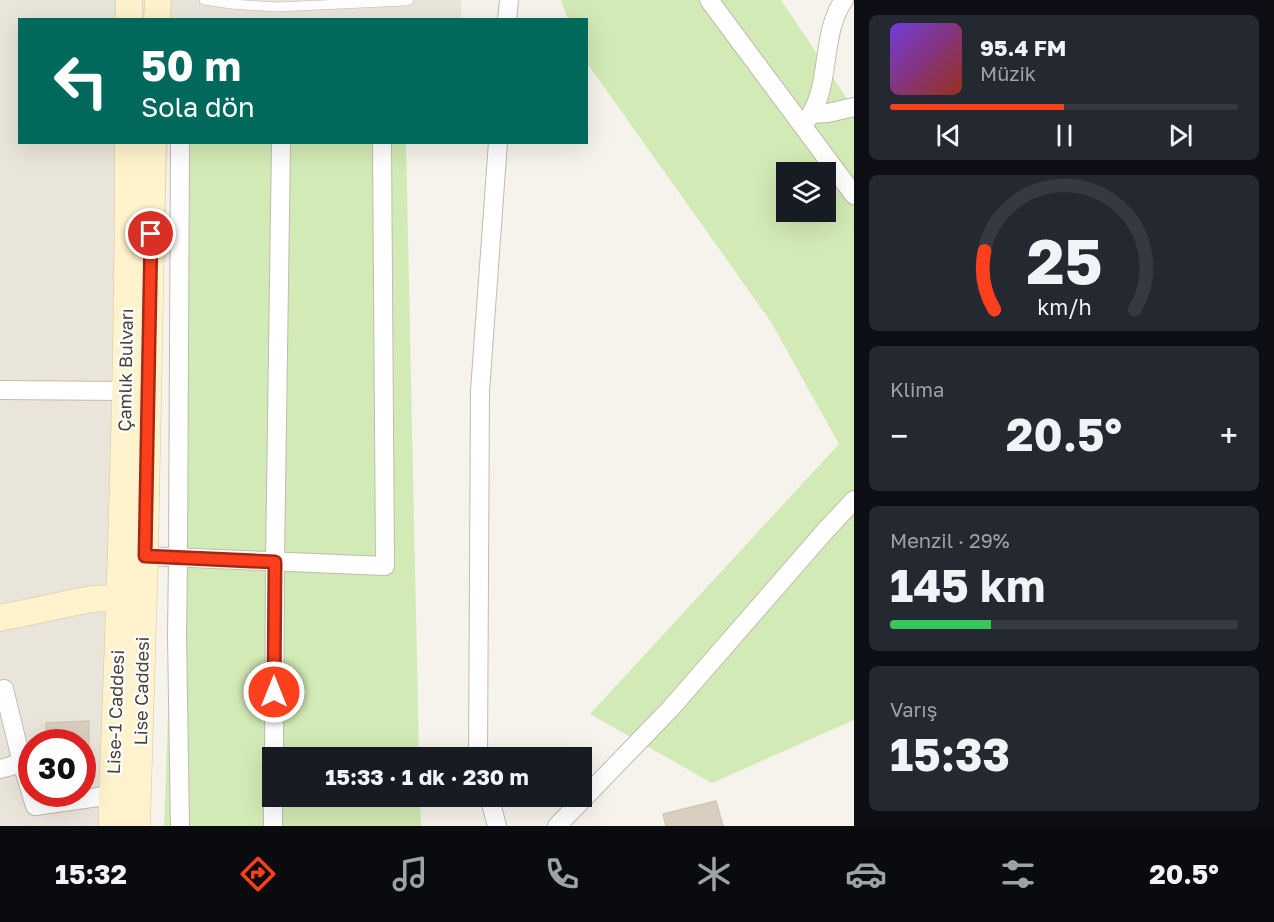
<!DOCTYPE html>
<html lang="tr">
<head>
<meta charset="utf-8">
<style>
  body { margin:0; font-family:"Golos Text",sans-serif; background:#242831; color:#f1f3f6; height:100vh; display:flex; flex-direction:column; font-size:22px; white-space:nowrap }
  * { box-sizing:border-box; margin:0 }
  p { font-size:20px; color:#9ea1a6 }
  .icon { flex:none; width:33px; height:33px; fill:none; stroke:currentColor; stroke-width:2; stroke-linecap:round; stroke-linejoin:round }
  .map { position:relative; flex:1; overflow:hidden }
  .side { display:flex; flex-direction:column; gap:15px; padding:15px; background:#0d0f14; width:420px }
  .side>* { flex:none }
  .top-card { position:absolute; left:18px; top:18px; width:570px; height:126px; border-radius:0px; box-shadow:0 6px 24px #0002; background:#00695c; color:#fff; overflow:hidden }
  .fabs { position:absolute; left:776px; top:162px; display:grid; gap:12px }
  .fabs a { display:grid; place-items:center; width:60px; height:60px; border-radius:0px; background:#171b24; box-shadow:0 6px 24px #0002; font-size:30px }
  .speed { position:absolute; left:18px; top:729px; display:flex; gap:12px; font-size:30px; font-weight:700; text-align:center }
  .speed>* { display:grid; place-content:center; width:78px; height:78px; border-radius:50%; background:#171b24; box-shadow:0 6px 24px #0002; line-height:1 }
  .speed .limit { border:9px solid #d22; background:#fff; color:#111 }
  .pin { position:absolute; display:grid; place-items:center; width:51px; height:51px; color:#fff; margin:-26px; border:3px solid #fff; border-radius:50%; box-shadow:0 2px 6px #0007 }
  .me { position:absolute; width:66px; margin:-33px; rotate:0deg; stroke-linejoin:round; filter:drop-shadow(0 0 4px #0008) }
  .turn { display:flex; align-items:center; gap:21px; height:126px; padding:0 24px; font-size:27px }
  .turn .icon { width:78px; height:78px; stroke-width:2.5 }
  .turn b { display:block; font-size:42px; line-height:51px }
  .big { font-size:45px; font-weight:700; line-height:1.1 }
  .side .card { flex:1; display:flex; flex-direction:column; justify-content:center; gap:9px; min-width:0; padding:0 21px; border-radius:9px; background:#242831 }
  .side .dial { align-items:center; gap:0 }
  .dial svg { height:156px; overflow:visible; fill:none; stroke:#363941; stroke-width:7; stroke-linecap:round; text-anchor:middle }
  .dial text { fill:#f1f3f6; stroke:none }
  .song { display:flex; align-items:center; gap:18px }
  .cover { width:72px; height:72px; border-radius:9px; background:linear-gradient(135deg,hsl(260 70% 55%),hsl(10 70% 35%)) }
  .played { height:6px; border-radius:3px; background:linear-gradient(90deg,#fc3f1d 50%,#363941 50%) }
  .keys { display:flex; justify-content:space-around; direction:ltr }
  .heat { display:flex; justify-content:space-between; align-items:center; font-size:33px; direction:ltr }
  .charge { height:9px; border-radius:4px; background:linear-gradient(90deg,#34c759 29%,#363941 0) }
  .trip { position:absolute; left:262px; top:747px; width:330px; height:60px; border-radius:0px; background:#171b24; box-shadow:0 6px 24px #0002; font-weight:700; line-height:60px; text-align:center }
  .tab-bar { display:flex; height:96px; justify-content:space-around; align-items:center; background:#090b0e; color:#9ea1a6 }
  .tab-bar .icon { width:42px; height:42px }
  .tab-bar .current { color:#fc3f1d }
  .tab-bar b { font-size:27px; color:#f1f3f6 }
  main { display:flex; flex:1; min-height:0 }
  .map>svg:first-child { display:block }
  .residential { fill:#eae5da; fill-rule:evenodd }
  .green { fill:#d2eab5; fill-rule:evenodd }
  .building { fill:#d8cfc1; stroke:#d3c7b4; stroke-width:1.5 }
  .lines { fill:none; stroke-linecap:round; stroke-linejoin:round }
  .lane-casing { stroke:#c2bbae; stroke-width:10 }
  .street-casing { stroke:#c2bbae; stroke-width:20 }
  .secondary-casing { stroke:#d6c79b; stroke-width:27 }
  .lane { stroke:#fff; stroke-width:9 }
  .street { stroke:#fff; stroke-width:18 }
  .secondary { stroke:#fff3cd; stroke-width:26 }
  .route-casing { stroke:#a42913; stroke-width:15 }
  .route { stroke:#fc3f1d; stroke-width:10 }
  .labels { text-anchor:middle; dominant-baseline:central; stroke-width:4.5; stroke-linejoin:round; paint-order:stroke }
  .street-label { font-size:18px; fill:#4b4439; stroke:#fff }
</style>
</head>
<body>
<main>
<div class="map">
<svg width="854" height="826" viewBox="0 0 854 826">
  <rect width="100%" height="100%" fill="#f6f3ec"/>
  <path class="residential" d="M0,0H461V20H20V142L168,143L141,826H0ZM32,742H82V794H32Z"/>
  <g class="green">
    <path d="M561,0H781L854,109V720L712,783L590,714L839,444L771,322L587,63L586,20L568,19ZM786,172H825V212H786Z"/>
    <polygon points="189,143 406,143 419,757 273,758 273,796 420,797 421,826 164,826"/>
  </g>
  <g class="building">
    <polygon points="89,721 88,794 82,794 82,742 46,742 46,723"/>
    <polygon points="716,801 723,826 666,826 663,814"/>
  </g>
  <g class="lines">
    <g class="lane-casing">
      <polyline id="lane" points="204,0 231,4 277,7 406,1 409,0"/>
    </g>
    <g class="street-casing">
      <g id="street">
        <polyline points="709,0 854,195"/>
        <polyline points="507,20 509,0"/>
        <polyline points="811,114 828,113 854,107"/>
        <path d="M802,125C805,122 809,118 811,114C831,81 821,32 844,0"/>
        <polyline points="180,142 178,558 177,635 180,826"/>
        <polyline points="0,390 125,391"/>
        <polyline points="145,556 385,566 382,142"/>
        <polyline points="0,690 4,689 22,763 35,806 112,795"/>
        <polyline points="274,758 275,562 281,142"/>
        <polyline points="478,758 480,391 498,142"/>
        <polyline points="0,769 22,763"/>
        <polyline points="489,796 497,826"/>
        <polyline points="273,826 273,796"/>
        <polyline points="557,826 671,708 826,530 854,500"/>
      </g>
    </g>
    <g class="secondary-casing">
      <g id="secondary">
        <polyline points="129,0 129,20"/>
        <polyline points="157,20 158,0"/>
        <polyline points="0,618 91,599 136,597"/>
        <path d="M112,826V795C121,577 128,360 128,142"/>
        <polyline points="137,826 145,556 153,142"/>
      </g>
    </g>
    <use href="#lane" class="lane"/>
    <use href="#street" class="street"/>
    <use href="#secondary" class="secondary"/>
  </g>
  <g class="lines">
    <g class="route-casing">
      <polyline id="route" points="151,234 145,556 275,562 274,692"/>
    </g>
    <use href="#route" class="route"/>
  </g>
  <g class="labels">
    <g class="street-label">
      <text transform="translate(125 370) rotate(-89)">Çamlık Bulvarı</text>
      <text transform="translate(141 691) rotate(-89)">Lise Caddesi</text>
      <text transform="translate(115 712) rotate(-88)">Lise-1 Caddesi</text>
    </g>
  </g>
</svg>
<div class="fabs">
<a><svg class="icon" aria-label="layers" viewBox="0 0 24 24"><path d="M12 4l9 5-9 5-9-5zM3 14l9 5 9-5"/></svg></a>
</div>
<div class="speed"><div class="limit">30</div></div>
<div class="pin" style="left:151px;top:234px;background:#d93025"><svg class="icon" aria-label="arrive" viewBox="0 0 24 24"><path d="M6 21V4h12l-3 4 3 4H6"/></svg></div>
<svg class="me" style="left:274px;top:692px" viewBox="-20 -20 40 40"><circle r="17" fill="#fc3f1d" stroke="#fff" stroke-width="3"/><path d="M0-11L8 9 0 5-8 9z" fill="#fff"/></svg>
<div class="trip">15:33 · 1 dk · 230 m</div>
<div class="top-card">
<div class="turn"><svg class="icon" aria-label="left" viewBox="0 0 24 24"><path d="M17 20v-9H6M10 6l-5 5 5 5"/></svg><div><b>50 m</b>Sola dön</div></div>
</div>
</div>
<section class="side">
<div class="card">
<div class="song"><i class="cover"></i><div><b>95.4 FM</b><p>Müzik</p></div></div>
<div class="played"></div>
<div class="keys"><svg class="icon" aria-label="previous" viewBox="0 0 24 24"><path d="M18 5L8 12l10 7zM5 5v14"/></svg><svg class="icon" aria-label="pause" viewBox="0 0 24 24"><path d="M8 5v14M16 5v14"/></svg><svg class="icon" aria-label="next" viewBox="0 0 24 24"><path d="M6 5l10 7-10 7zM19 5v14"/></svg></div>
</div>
<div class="card dial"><svg viewBox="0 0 100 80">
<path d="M14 69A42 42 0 1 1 86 69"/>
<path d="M14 69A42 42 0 0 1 9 39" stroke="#fc3f1d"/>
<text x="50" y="56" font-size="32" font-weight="700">25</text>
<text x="50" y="72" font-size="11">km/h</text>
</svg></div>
<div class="card"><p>Klima</p>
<div class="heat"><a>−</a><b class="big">20.5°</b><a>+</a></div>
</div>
<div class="card"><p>Menzil · 29%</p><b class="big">145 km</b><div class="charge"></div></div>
<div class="card"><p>Varış</p><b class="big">15:33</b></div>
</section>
</main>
<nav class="tab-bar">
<b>15:32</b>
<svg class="icon current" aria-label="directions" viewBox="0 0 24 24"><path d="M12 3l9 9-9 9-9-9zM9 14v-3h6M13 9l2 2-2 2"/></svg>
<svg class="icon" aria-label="music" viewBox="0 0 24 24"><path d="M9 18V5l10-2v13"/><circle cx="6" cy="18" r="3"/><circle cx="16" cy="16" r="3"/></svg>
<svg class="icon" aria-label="phone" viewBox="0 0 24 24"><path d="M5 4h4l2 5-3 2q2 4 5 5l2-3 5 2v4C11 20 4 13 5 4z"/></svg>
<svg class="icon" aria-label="climate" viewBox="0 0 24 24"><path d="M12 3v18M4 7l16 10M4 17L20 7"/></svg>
<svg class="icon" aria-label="car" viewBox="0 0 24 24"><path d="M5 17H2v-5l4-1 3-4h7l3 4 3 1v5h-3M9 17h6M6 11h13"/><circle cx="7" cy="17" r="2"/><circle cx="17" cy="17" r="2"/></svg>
<svg class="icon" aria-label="filters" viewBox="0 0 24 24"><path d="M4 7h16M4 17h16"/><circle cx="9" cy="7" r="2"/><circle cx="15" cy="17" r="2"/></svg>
<b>20.5°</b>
</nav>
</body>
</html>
